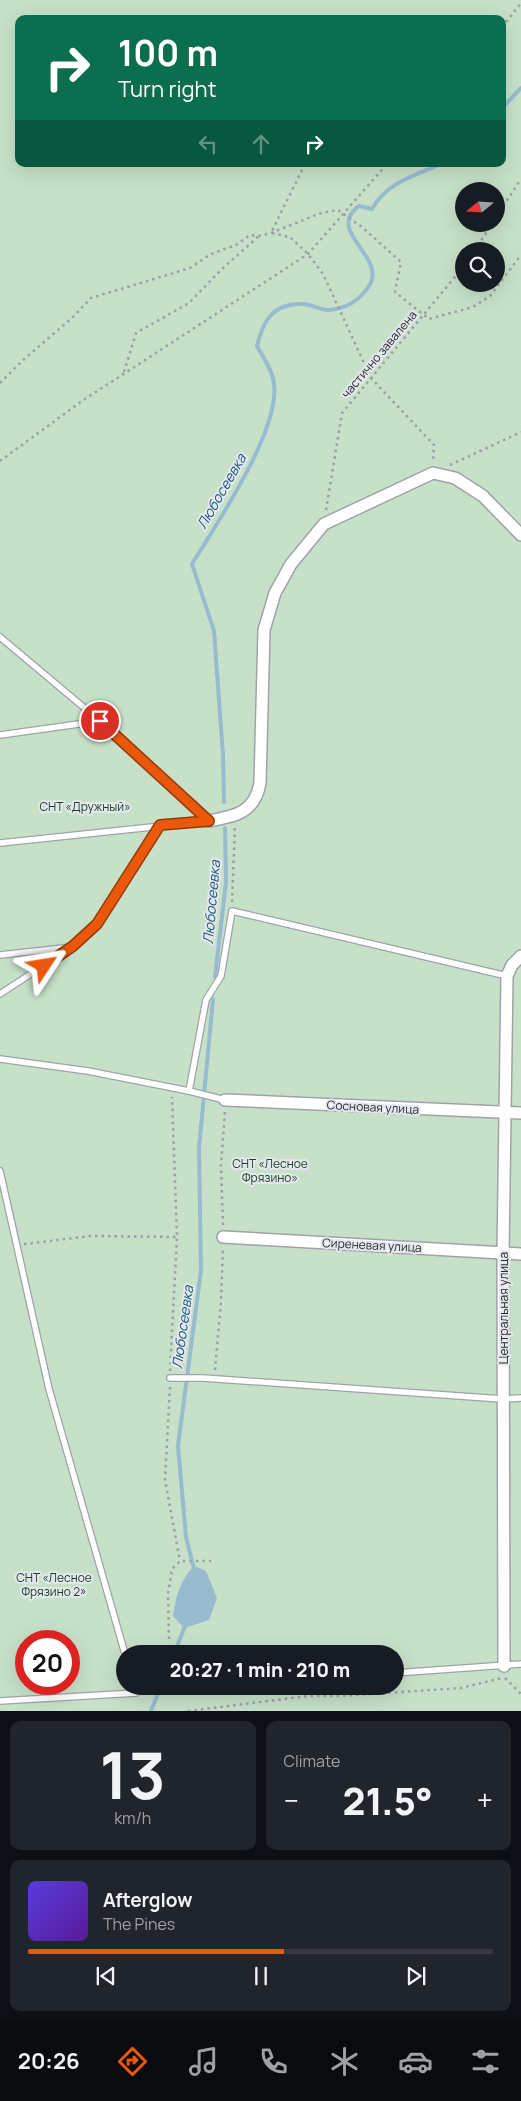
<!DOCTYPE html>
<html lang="en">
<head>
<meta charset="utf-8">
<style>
  body { margin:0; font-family:Manrope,sans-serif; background:#20242c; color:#f1f3f6; height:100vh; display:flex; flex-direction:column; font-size:19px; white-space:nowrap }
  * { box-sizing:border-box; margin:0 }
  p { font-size:16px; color:#9ea1a6 }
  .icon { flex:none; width:28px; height:28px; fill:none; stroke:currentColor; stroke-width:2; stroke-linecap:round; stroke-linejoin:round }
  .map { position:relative; height:1711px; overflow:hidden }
  .side { display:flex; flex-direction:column; gap:10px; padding:10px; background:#0d0f14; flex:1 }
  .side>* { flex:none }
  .top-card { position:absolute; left:15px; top:15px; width:491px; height:152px; border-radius:10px; box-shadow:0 5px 20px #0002; background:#0b6e4f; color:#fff; overflow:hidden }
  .needle { width:32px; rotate:252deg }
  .tools { position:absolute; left:455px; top:182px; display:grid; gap:10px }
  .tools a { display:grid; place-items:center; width:50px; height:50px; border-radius:50%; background:#171b24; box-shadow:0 5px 20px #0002; font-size:25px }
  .speed { position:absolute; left:15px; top:1630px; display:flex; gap:10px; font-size:25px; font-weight:700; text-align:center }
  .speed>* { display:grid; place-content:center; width:65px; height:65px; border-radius:50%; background:#171b24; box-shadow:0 5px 20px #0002; line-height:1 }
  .speed .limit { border:8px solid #d22; background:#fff; color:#111 }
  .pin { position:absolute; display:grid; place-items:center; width:42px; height:42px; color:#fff; margin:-21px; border:2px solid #fff; border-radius:50%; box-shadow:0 1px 5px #0007 }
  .me { position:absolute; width:55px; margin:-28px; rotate:57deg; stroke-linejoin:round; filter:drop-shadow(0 0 4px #0008) }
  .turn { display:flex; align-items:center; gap:18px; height:105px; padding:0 20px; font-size:22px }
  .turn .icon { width:65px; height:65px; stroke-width:2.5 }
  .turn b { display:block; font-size:35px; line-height:42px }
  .lanes { display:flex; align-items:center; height:48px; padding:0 20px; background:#0003; justify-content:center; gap:25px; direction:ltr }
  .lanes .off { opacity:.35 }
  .big { font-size:38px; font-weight:800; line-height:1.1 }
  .side .tile { flex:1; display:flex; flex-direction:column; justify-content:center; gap:8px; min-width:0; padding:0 18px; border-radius:10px; background:#20242c }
  .side .dial { align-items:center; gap:0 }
  .dial b { font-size:65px; line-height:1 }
  .song { display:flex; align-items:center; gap:15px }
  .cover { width:60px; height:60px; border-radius:8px; background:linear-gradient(135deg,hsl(250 70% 55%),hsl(270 70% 35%)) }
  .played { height:5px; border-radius:2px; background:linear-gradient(90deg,#ea580c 55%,#363941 55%) }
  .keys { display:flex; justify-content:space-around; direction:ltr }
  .heat { display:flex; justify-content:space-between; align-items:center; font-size:28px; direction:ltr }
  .side .tiles { flex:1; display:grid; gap:10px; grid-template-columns:1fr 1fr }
  .tile:last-child { grid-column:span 2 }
  .trip { position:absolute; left:116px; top:1645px; width:288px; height:50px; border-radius:25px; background:#171b24; box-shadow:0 5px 20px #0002; font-weight:800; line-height:50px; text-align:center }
  .dock { display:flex; height:80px; justify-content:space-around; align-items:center; background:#090b0e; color:#9ea1a6 }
  .dock .icon { width:35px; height:35px }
  .dock .selected { color:#ea580c }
  .dock b { font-size:22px; color:#f1f3f6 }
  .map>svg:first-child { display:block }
  .green { fill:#c7e1c9; fill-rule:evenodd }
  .water { fill:#98bbd0 }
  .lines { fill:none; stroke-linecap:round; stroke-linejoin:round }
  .stream { stroke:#98bbd0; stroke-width:4 }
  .lane-casing { stroke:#9fa3a9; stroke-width:8 }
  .street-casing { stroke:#9fa3a9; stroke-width:14 }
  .path { stroke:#9c9fa4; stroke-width:2.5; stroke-dasharray:2.5 4; stroke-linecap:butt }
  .lane { stroke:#fff; stroke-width:5.5 }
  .street { stroke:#fff; stroke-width:11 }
  .route-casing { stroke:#983908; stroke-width:12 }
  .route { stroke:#ea580c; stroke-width:9 }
  .labels { text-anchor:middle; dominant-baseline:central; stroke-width:4; stroke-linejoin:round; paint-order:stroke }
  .street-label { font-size:12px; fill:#292b2e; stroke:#e4e8ee }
  .park-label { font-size:12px; fill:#19441f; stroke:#e4e8ee }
  .water-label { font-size:14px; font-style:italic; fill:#1c5877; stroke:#e4e8ee }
</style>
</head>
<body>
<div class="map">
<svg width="521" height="1711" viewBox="0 0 521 1711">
  <rect width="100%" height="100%" fill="#e4e8ee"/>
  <path class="green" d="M0,0H521V1711H0ZM19,19H502V164H19ZM464,191H496V224H464ZM464,251H496V284H464ZM26,1641H69V1684H26ZM125,1654H395V1686H125Z"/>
  <path class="water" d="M194,1566L206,1571L217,1598L209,1620L184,1628L173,1616C176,1595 180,1581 194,1566Z"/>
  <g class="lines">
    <g class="stream">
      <polyline points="502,108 521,88"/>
      <path d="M224,802L223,755L214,631L192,564C217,523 280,431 274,384C273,371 263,357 257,346C263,321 273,303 302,304C311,304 320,310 328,310C346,309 360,300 369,286C388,257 324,231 359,206L372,209C386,183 415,175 441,164"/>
      <polyline points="215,977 226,882 225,828"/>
      <polyline points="194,1569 186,1537 178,1446 201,1270 199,1148 213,999"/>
      <polyline points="174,1654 185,1626"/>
      <polyline points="151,1711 161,1686"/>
    </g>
    <g class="lane-casing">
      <g id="lane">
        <polyline points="0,637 100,721 0,735"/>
        <polyline points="100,721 209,821"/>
        <polyline points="0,843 209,821"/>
        <polyline points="0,955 73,947 97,924 160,825"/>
        <polyline points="0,994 72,947"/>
        <polyline points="0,1059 88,1071 189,1091 206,1000 221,976 232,911 507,976"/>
        <polyline points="189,1091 225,1100"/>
        <polyline points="0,1171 49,1389 125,1654"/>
        <polyline points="170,1378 203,1378 502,1399 521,1398"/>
        <polyline points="395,1673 521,1664"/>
        <polyline points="0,1701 136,1693 134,1686"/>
      </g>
    </g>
    <g class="street-casing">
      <g id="street">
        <path d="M209,821C235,816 255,813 260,783L264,630L275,593L291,564L324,524L433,473L455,478L483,496L521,535"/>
        <polyline points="225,1100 521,1113"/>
        <polyline points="223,1237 521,1254"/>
        <polyline points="504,1666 503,1253 507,976 512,965 521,956"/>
      </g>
    </g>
    <g class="path">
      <polyline points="502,27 521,3"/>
      <polyline points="305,164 271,233 290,237 308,254 323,274 371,378 434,445 433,462"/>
      <polyline points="496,217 521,179"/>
      <polyline points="474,251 492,224"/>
      <polyline points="124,372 136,333 189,303 222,269 259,236"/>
      <polyline points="0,383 21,362 73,317 91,298 190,268 211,254 236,245 250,235 259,236 271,233 321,213 338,210 362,227 401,262 395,292 429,319 473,307 490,296 521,255"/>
      <polyline points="0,461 82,401 308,254 387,164"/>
      <polyline points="450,465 521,432"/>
      <polyline points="326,510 342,413 464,266"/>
      <polyline points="232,902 235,825"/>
      <polyline points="223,1225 221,1165 225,1111"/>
      <polyline points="24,1244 91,1236 177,1237"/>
      <polyline points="215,1370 221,1301 223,1248"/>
      <polyline points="170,1371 177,1237 172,1097"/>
      <polyline points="170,1387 165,1480 180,1561"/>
      <polyline points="169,1639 168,1594 172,1569 180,1561 211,1561"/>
      <polyline points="505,1678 521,1694"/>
      <polyline points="188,1711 308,1696 341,1696 461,1688 502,1678"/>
    </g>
    <use href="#lane" class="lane"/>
    <use href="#street" class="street"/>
  </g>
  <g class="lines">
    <g class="route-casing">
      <polyline id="route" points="44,966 73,946 97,924 160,825 209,821 100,721"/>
    </g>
    <use href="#route" class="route"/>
  </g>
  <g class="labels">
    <g class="street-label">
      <text transform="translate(379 354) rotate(-50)">частично завалена</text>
      <text transform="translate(373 1107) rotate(3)">Сосновая улица</text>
      <text transform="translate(372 1245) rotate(3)">Сиреневая улица</text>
      <text transform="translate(503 1308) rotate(-90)">Центральная улица</text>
    </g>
    <g class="park-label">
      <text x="85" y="806">СНТ «Дружный»</text>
      <text x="270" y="1163">СНТ «Лесное<tspan x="270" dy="14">Фрязино»</tspan></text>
      <text x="54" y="1577">СНТ «Лесное<tspan x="54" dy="14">Фрязино 2»</tspan></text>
    </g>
    <g class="water-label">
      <text transform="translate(221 491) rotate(-60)">Любосеевка</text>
      <text transform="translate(211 902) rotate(-85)">Любосеевка</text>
      <text transform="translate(182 1327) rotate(-82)">Любосеевка</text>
    </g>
  </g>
</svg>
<div class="tools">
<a><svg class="needle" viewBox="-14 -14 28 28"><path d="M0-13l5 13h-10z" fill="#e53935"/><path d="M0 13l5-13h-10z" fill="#9ea1a6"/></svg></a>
<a><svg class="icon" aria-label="search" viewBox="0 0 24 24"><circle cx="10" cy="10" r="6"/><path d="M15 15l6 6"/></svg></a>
</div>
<div class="speed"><div class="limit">20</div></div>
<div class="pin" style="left:100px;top:721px;background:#d93025"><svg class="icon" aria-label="arrive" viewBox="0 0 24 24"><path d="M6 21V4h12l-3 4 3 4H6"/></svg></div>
<svg class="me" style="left:44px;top:966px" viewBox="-20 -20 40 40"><path d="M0-17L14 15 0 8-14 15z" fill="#ea580c" stroke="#fff" stroke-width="4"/></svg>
<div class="trip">20:27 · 1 min · 210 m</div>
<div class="top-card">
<div class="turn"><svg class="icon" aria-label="right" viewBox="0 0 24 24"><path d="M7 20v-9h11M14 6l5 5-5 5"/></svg><div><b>100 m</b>Turn right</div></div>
<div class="lanes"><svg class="icon off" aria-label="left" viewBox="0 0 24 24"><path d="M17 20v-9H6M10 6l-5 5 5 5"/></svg><svg class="icon off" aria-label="ahead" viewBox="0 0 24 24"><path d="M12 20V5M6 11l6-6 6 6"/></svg><svg class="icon" aria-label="right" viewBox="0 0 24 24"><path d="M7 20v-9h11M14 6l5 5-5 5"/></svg></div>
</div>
</div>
<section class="side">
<div class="tiles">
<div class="tile dial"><b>13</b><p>km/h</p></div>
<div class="tile"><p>Climate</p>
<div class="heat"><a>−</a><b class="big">21.5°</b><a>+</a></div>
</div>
<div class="tile">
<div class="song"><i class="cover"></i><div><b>Afterglow</b><p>The Pines</p></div></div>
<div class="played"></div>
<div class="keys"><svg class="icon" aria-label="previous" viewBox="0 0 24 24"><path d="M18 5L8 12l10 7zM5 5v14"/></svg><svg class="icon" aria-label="pause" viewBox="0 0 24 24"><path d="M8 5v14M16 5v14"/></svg><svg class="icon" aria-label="next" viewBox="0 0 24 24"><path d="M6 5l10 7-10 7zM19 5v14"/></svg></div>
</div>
</div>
</section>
<nav class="dock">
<b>20:26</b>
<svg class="icon selected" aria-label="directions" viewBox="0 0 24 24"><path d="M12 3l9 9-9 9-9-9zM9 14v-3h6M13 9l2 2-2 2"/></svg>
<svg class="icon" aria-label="music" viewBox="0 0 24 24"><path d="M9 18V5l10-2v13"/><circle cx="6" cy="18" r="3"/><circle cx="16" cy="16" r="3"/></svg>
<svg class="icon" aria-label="phone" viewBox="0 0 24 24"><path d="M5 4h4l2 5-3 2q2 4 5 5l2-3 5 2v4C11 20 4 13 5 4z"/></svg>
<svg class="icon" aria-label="climate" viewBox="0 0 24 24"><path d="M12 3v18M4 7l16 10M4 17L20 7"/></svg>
<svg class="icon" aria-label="car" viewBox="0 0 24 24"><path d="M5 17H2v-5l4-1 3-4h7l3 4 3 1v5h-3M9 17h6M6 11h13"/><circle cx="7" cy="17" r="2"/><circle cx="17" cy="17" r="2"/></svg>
<svg class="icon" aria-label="filters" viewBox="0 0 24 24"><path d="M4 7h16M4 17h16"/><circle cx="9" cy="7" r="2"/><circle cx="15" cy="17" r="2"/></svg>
</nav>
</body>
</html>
